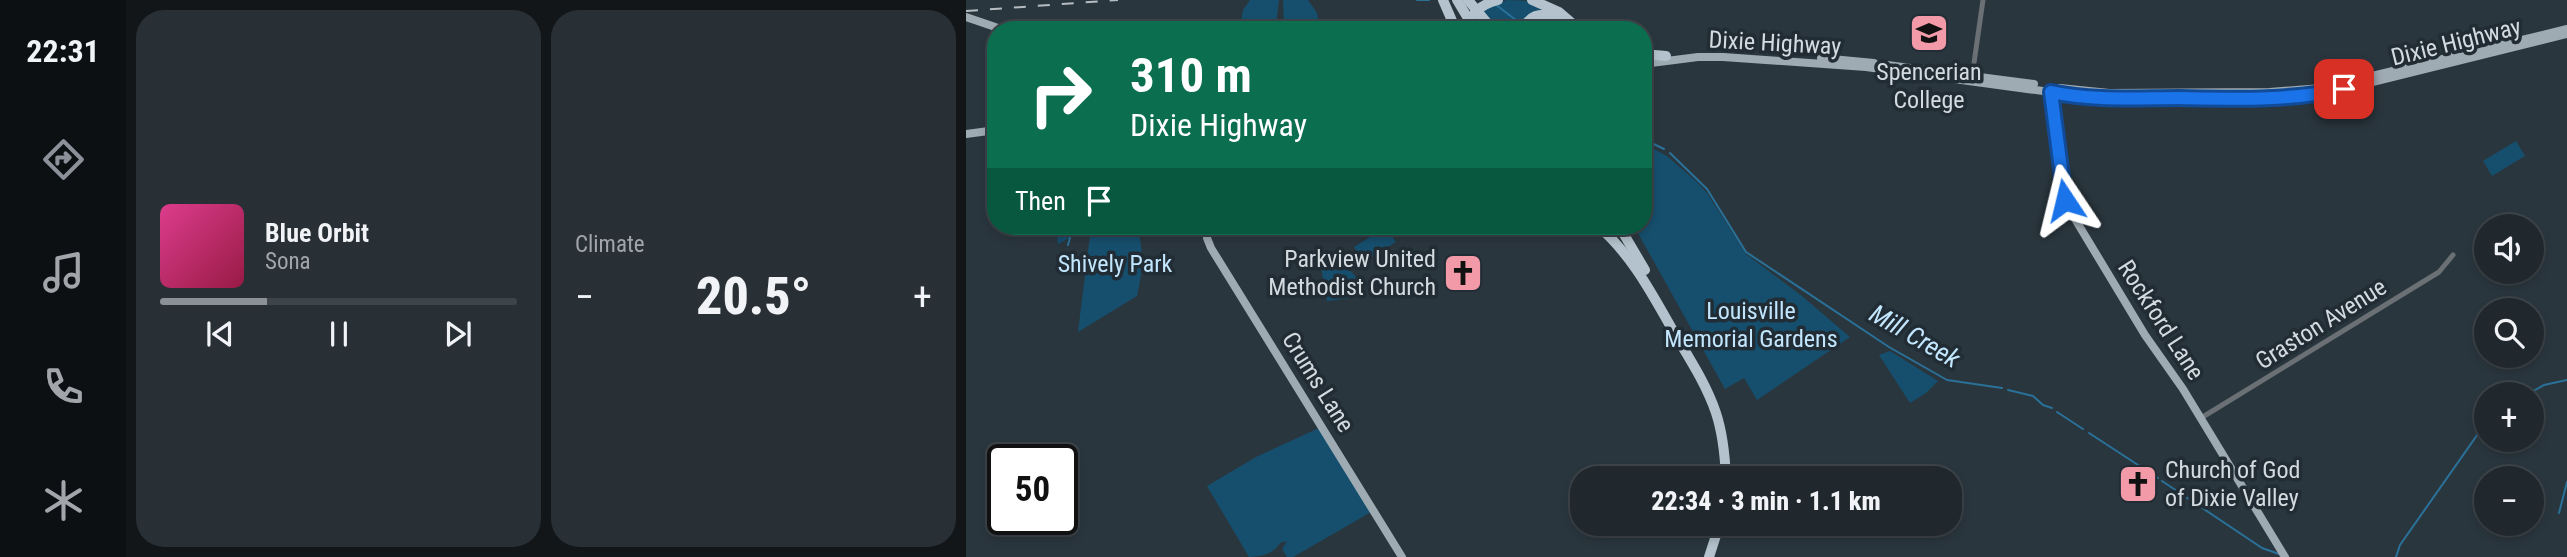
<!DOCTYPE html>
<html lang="en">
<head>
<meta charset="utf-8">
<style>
  body { margin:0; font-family:"Roboto Condensed",sans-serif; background:#283036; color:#f1f3f6; height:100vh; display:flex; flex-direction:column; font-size:26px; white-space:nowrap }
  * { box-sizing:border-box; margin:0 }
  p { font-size:23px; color:#a2a6aa }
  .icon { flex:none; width:38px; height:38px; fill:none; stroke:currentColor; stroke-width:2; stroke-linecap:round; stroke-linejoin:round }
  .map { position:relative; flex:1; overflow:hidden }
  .drawer { display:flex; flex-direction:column; gap:10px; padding:10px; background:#121619; width:840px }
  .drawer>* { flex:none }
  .banner { position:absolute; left:21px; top:21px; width:665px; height:214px; border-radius:28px; box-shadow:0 4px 10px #0003,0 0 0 2px #3d444a; background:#0b6e4f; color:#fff; overflow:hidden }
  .controls { position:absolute; left:1508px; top:214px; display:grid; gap:14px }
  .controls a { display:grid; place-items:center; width:70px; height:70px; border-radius:50%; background:#20282e; box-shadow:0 4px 10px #0003,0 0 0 2px #3d444a; font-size:35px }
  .speed { position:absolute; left:21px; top:444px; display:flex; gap:14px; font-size:35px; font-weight:700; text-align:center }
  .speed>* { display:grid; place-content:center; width:91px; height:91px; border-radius:50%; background:#20282e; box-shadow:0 4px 10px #0003,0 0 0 2px #3d444a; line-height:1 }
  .speed .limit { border:4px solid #111; border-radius:10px; background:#fff; color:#111 }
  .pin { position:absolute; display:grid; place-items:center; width:60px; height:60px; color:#fff; margin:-30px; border-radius:14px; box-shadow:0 4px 10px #0006 }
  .me { position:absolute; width:77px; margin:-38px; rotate:350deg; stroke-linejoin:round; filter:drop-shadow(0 0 5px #0008) }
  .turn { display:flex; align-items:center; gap:24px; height:147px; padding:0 28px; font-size:32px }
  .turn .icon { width:91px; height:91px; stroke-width:2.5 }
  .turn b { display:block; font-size:49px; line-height:60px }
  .then { display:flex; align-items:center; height:66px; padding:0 28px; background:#0003; gap:14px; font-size:26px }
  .big { font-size:52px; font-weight:800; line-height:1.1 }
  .drawer .card { flex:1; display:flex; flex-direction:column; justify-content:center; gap:10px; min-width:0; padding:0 24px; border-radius:28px; background:#283036 }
  .song { display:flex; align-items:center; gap:21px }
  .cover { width:84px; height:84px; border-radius:10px; background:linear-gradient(135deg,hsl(330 70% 55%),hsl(340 70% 35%)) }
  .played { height:7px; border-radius:4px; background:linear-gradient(90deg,#8c9099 30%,#3d444a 30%) }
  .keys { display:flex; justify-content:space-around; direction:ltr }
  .heat { display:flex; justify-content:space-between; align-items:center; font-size:38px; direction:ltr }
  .drawer .tiles { flex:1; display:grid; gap:10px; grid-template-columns:repeat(2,1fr) }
  .trip { position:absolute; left:604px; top:466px; width:392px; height:70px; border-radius:28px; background:#20282e; box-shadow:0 4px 10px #0003,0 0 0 2px #3d444a; font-weight:800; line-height:70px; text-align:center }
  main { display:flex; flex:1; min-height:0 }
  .tabs { display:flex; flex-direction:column; width:126px; justify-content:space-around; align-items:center; background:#0d1012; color:#a2a6aa }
  .tabs .icon { width:49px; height:49px }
  .tabs .current { color:#8c9099 }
  .tabs b { font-size:32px; color:#f1f3f6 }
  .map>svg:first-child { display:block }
  .green { fill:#164f6d }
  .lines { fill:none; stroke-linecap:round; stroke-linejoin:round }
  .stream { stroke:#2a7199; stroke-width:2 }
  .minor { stroke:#6a7074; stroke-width:5 }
  .major { stroke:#9fabb3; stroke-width:8 }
  .highway { stroke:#b3c2cc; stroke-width:10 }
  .rail { stroke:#b5bdc3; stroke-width:2; stroke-dasharray:12 12; stroke-linecap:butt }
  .route-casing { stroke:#114b97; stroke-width:18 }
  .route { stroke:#1a73e8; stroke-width:12 }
  .labels { text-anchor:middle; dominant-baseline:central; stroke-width:7; stroke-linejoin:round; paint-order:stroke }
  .street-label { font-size:24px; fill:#d4dbe0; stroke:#212c34 }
  .poi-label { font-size:24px; fill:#d4dbe0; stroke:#212c34 }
  .park-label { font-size:24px; fill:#c2e6fd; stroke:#212c34 }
  .water-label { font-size:26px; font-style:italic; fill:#c3e7ff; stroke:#212c34 }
</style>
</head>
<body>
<main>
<nav class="tabs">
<b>22:31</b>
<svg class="icon current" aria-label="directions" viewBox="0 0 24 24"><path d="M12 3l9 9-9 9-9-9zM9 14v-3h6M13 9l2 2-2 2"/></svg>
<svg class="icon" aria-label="music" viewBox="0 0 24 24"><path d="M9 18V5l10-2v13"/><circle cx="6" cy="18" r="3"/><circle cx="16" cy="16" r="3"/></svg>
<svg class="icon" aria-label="phone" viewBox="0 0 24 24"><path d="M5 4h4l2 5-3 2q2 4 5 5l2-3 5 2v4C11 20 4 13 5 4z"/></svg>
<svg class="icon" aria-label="climate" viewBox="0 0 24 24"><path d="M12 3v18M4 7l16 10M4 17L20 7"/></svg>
</nav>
<section class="drawer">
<div class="tiles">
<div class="card">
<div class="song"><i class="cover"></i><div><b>Blue Orbit</b><p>Sona</p></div></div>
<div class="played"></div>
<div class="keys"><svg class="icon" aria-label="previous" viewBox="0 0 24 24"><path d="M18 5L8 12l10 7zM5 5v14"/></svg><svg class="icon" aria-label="pause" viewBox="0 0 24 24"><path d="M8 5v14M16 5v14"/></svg><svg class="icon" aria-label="next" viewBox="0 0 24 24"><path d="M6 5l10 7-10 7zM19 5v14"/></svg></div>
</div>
<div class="card"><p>Climate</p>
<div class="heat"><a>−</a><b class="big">20.5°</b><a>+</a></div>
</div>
</div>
</section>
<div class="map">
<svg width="1601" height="557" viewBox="0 0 1601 557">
  <rect width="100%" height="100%" fill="#2a363e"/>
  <g class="green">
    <polygon points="284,0 313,0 310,26 275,21 277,10"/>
    <polygon points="317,0 342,0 351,13 353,24 318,26"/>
    <polygon points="541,0 565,1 612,30 600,30 578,12 555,30 531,30 513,9"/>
    <polygon points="1550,141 1559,156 1526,176 1517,161"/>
    <polygon points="677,143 701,156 731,182 741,193 780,254 836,296 884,337 791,400 778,378 759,389 668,226 677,226"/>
    <path d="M90,226H171C178,251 177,270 171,296L112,332L125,227L92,244Z"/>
    <polygon points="420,227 430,242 397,262 388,247"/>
    <path d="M364,265C382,265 394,275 395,294L387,295L385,298L361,301L355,268Z"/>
    <polygon points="924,351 972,381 960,393 944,403 913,355"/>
    <path d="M355,427L407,511L327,557H321L316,549L321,541L314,543C308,554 294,557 283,557L241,486L290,457Z"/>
  </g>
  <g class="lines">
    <g class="stream">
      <polyline points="451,0 463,0"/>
      <polyline points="529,4 555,24"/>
      <polyline points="677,139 698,149"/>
      <polyline points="704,153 741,189 780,252 923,347 981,380 1036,388"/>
      <polyline points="102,245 105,234 120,226"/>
      <polyline points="1042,390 1067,396 1077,405 1086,408"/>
      <polyline points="1562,394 1578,385 1601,380"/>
      <polyline points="1091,412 1117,429"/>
      <polyline points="1123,433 1192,478"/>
      <polyline points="1196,481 1296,548 1313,554"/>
      <polyline points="1593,513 1601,482"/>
      <polyline points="1430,557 1434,545 1521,421"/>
    </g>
    <g class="minor">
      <polyline points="1006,77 1017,0"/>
      <polyline points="1235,418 1473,272 1487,255"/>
    </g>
    <g class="major">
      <polyline points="0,17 38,30"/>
      <polyline points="855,58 908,63"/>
      <polyline points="677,64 732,57 757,57 900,67 1128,98 1308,98 1362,93 1601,34"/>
      <polyline points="921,65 1068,84"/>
      <polyline points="1094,88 1143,93 1304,92 1356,88 1601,29"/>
      <polyline points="1085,90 1095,179 1103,209 1179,335 1217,389 1319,557"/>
      <polyline points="0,134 30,130"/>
      <polyline points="241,226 241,238 245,248 436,557"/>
    </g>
    <g class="highway">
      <polyline points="477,0 490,30"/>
      <polyline points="491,0 509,30"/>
      <polyline points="502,0 527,30"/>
      <polyline points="566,0 593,12 614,30"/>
      <path d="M500,30C506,12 514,5 532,0"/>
      <path d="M557,30C563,15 573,13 588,16L598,30"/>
      <polyline points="677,54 700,56"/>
      <path d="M632,226C667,256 687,296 710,336C725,361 741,386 750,413C757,434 759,456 760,478"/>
      <polyline points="653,226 679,270"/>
      <polyline points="743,557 754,523"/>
    </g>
    <polyline class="rail" points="0,11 152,0"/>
  </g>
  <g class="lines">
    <g class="route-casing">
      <path id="route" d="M1099,200L1085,92C1127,101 1170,98 1213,98C1268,99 1324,101 1378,89"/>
    </g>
    <use href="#route" class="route"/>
  </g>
  <defs>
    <g id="university-square" transform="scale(2.0125)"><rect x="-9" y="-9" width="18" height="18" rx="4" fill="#f39aa8" stroke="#212c34"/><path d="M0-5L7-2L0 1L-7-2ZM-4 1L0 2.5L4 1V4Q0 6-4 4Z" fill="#111"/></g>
    <g id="church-square" transform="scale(2.0125)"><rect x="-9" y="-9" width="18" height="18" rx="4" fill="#f39aa8" stroke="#212c34"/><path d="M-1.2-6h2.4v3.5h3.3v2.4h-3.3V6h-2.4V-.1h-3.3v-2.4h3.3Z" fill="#111"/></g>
  </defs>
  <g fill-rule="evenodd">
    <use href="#university-square" x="963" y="33"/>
    <use href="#church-square" x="497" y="273"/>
    <use href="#church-square" x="1172" y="484"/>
  </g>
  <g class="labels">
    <g class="street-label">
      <text transform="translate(1490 42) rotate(-14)">Dixie Highway</text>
      <text transform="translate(809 43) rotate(3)">Dixie Highway</text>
      <text transform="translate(1195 320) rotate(57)">Rockford Lane</text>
      <text transform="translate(1355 324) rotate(-32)">Graston Avenue</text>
      <text transform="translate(352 382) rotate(58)">Crums Lane</text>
    </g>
    <g class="poi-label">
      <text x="963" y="72">Spencerian<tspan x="963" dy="28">College</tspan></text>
      <text x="470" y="259" text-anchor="end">Parkview United<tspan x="470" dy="28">Methodist Church</tspan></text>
      <text x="1199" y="470" text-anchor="start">Church of God<tspan x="1199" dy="28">of Dixie Valley</tspan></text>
    </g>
    <g class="park-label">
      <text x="149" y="264">Shively Park</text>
      <text x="785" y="311">Louisville<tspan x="785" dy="28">Memorial Gardens</tspan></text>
    </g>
    <g class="water-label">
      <text transform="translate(949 336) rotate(30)">Mill Creek</text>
    </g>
  </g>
</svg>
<div class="controls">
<a><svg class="icon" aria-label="sound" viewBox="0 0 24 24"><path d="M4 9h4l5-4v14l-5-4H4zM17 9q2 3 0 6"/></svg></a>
<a><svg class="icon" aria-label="search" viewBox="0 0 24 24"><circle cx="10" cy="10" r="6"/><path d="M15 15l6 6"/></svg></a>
<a>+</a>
<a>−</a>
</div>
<div class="speed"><div class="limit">50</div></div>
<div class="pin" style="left:1378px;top:89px;background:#d93025"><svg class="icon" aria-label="arrive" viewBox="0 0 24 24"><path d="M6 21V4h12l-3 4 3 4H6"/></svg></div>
<svg class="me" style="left:1099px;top:200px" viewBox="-20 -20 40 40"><path d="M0-17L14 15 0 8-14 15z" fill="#1a73e8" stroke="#fff" stroke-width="4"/></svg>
<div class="trip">22:34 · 3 min · 1.1 km</div>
<div class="banner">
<div class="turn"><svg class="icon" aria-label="right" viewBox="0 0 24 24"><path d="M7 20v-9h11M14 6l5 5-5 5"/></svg><div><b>310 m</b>Dixie Highway</div></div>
<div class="then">Then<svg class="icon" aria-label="arrive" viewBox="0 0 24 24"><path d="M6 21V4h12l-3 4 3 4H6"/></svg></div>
</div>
</div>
</main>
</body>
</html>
